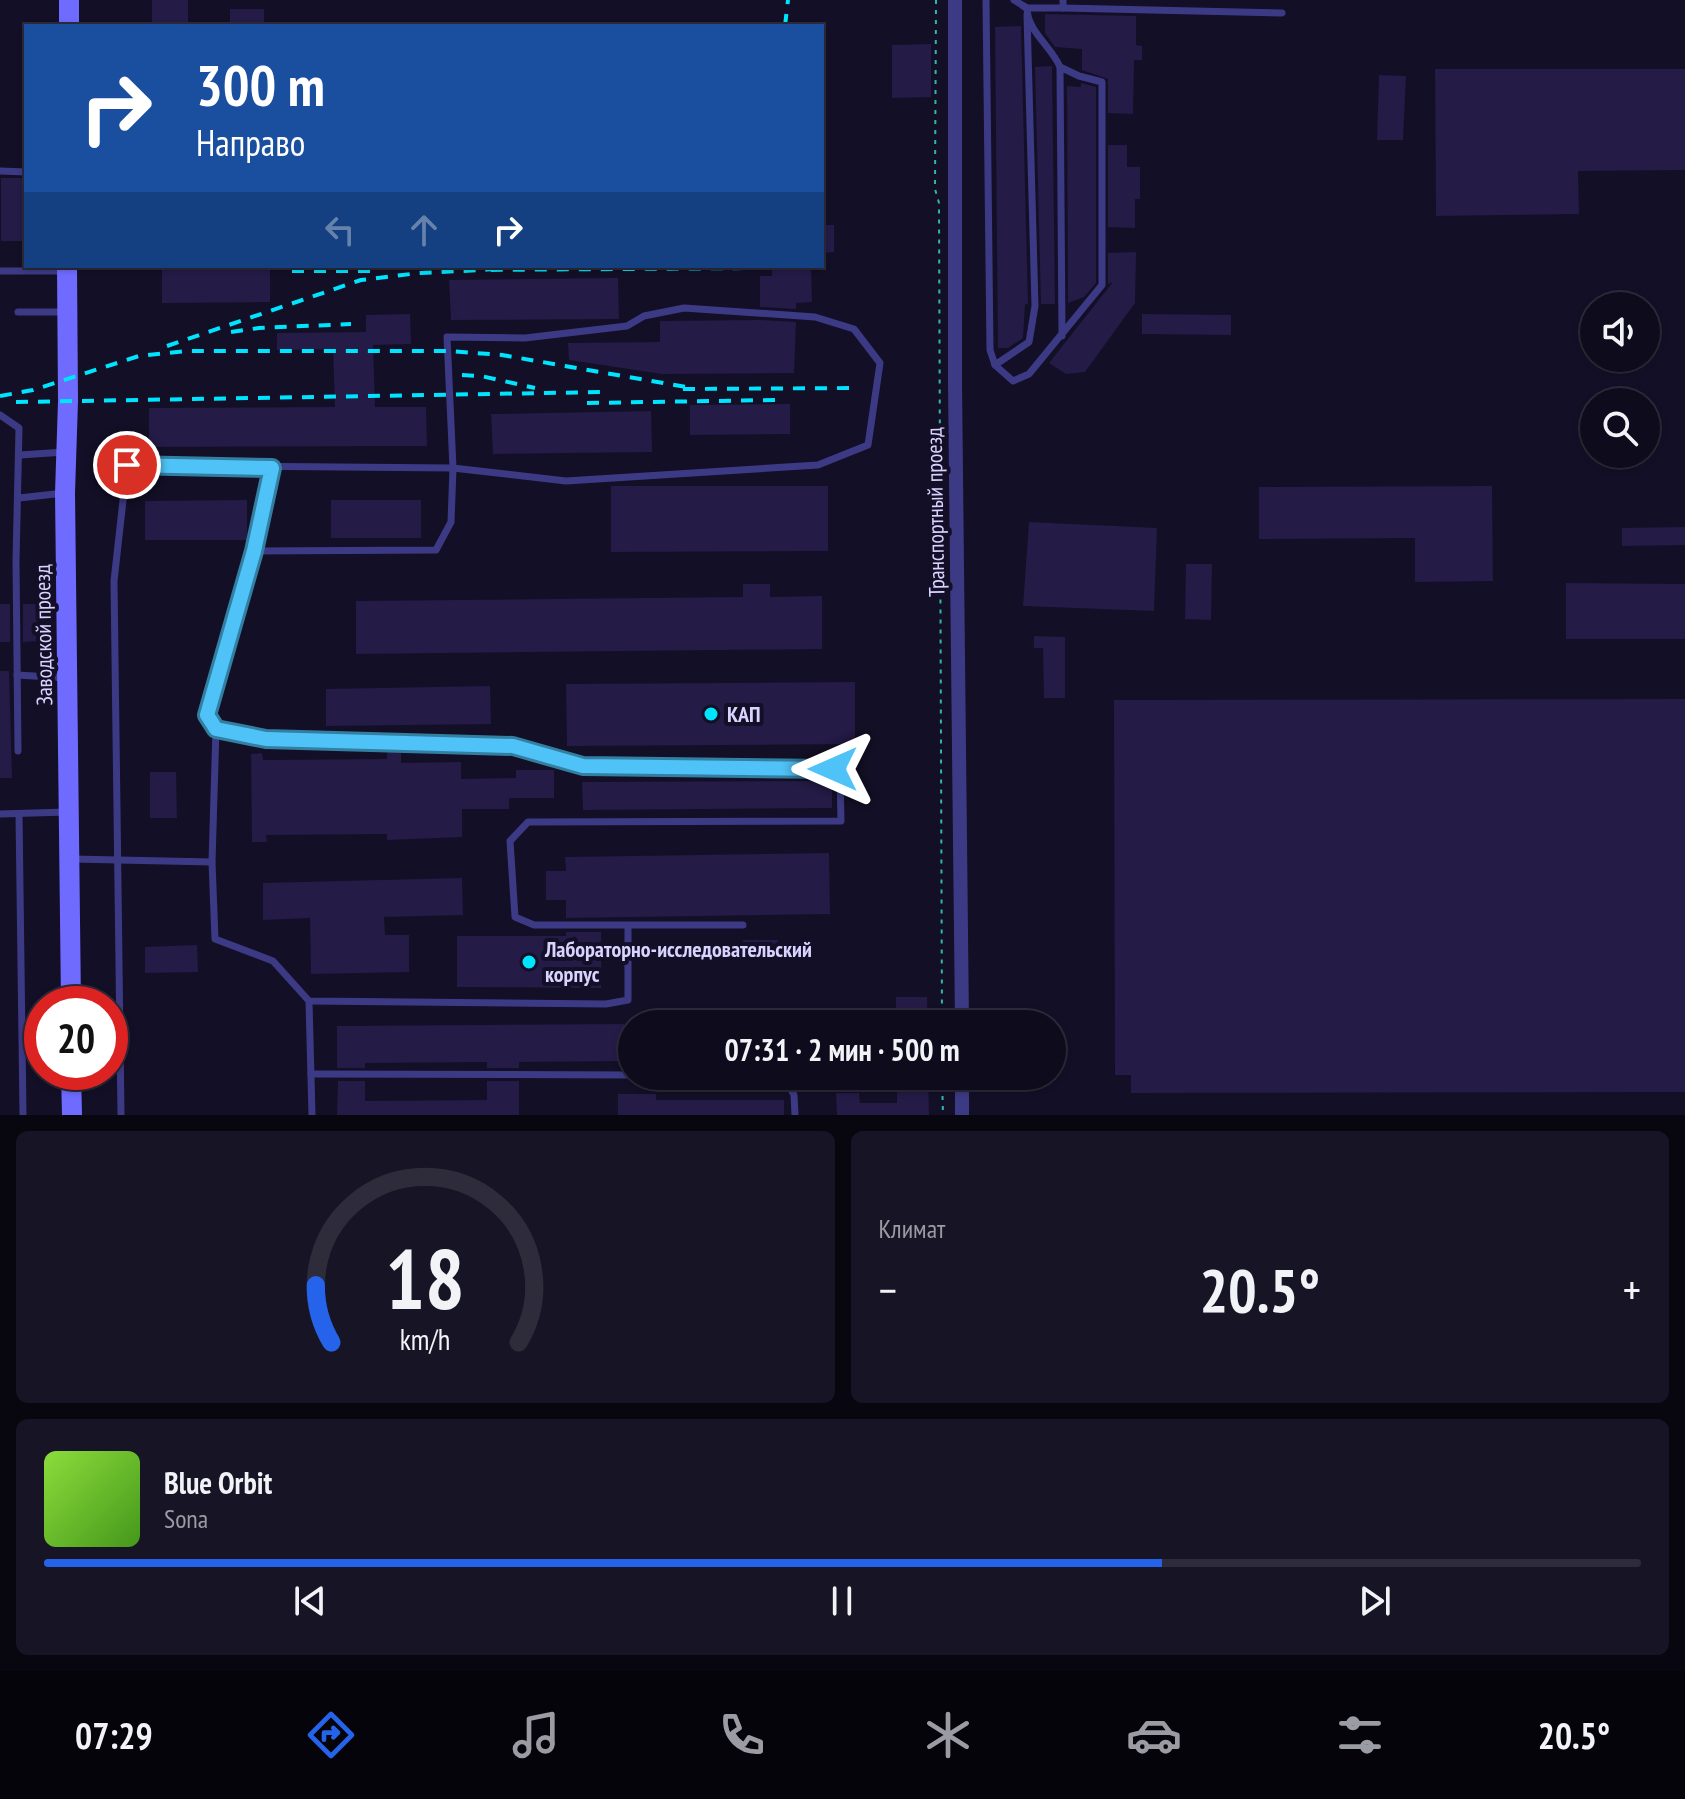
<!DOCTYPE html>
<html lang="ru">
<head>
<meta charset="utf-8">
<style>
  body { margin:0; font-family:"PT Sans Narrow",sans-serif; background:#171425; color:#f1f3f6; height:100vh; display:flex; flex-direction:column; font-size:30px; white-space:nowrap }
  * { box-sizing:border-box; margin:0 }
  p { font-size:26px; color:#9b9ba3 }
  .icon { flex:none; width:44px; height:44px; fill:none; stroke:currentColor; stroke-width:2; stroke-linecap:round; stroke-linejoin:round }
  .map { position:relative; height:1115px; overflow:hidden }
  .drawer { display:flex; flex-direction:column; gap:16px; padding:16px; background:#08060f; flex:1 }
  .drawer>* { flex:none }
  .banner { position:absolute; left:24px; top:24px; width:800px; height:244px; border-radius:0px; box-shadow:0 2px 6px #0004,0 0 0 2px #2e2b3b; background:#1a4fa0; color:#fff; overflow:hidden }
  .buttons { position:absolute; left:1580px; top:292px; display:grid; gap:16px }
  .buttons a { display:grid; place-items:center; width:80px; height:80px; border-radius:50%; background:#0e0b1c; box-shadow:0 2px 6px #0004,0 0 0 2px #2e2b3b; font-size:40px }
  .speed { position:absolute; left:24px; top:986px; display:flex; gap:16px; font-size:40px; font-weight:700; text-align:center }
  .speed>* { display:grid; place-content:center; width:104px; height:104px; border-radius:50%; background:#0e0b1c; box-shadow:0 2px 6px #0004,0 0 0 2px #2e2b3b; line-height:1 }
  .speed .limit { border:12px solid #d22; background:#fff; color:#111 }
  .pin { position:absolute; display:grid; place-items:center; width:68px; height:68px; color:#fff; margin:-34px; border:4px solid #fff; border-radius:50%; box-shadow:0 2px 8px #0007 }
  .me { position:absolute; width:88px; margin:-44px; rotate:270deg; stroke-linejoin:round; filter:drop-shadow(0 0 6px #0008) }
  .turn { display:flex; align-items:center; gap:28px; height:168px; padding:0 40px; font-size:36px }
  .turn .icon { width:104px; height:104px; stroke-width:2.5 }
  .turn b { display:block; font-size:56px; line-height:68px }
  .lanes { display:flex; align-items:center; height:76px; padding:0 40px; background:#0003; justify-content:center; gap:40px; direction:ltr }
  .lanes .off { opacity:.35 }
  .big { font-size:60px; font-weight:700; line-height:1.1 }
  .drawer .widget { flex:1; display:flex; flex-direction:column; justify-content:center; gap:12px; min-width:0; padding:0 28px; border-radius:12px; background:#171425 }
  .drawer .dial { align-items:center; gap:0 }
  .dial svg { height:208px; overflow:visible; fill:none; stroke:#2e2b3b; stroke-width:7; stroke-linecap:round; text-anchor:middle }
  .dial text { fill:#f1f3f6; stroke:none }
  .song { display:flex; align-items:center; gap:24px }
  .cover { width:96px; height:96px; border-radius:12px; background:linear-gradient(135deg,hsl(90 70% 55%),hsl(100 70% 35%)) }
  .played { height:8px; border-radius:4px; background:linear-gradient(90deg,#2563eb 70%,#2e2b3b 70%) }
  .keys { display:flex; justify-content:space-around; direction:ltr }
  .heat { display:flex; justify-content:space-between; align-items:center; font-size:44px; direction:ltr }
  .drawer .tiles { flex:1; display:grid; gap:16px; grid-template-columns:1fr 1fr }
  .widget:last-child { grid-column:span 2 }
  .trip { position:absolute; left:618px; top:1010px; width:448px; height:80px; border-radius:40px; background:#0e0b1c; box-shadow:0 2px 6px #0004,0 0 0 2px #2e2b3b; font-weight:700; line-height:80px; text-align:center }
  .tab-bar { display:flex; height:128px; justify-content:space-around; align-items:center; background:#06040b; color:#9b9ba3 }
  .tab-bar .icon { width:56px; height:56px }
  .tab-bar .current { color:#2563eb }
  .tab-bar b { font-size:36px; color:#f1f3f6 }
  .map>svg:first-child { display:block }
  .building { fill:#241b47 }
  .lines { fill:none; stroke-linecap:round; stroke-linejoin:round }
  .path { stroke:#2fb8b0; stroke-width:2; stroke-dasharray:4 6; stroke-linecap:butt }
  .lane { stroke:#3d3a85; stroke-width:7 }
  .street { stroke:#3d3a85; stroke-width:14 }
  .secondary { stroke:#6f6bff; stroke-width:20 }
  .rail { stroke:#00e5ff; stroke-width:4; stroke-dasharray:12 10; stroke-linecap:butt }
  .route-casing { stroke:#337fa1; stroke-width:20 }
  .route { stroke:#4fc3f7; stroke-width:14 }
  .poi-dot { fill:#00e5ff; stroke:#130f26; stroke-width:3 }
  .labels { text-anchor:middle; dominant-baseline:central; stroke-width:8; stroke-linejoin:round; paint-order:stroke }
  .street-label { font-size:22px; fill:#d9d4ff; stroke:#130f26 }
  .poi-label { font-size:22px; font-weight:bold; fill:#d9d4ff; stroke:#130f26; text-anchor:start }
</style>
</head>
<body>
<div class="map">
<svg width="1685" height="1115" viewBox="0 0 1685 1115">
  <rect width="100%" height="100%" fill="#130f26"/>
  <g class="building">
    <polygon points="152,0 188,0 188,23 152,22"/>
    <rect x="230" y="9" width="34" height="17"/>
    <polygon points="1045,14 1136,16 1136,45 1142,46 1142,60 1134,60 1133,114 1108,113 1108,79 1082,70 1082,49 1055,47 1045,33"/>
    <polygon points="1021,26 1028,304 1025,304 1023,338 1008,348 998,348 995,27"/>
    <polygon points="931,44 931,97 892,98 892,45"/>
    <polygon points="1052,66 1055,304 1041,304 1035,67"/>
    <polygon points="1435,69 1685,69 1685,170 1578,171 1579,214 1436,216"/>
    <polygon points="1379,75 1406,76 1403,140 1377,140"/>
    <polygon points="1081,83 1096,87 1096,283 1084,297 1068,303 1067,86 1081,87"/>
    <polygon points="1108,145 1127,145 1127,167 1140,167 1140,199 1135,199 1135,228 1108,227"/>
    <rect x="1" y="178" width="25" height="63"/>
    <polygon points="822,225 834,225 834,252 822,253"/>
    <polygon points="1136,252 1135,303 1085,372 1066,374 1049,363 1113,282 1108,284 1108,253"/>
    <polygon points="162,266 270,266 270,302 162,303"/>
    <polygon points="772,266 811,266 812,302 796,303 796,309 760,307 760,276 772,276"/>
    <polygon points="618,278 619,319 451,320 449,280"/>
    <polygon points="410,314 411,344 373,345 375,407 426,407 427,446 149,447 149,408 335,407 333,349 277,350 277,333 366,332 366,315"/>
    <polygon points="1142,314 1231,315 1231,335 1142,334"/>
    <polygon points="760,320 796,322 794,373 662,374 569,360 568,343 660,342 660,321"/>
    <polygon points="790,404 790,434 690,435 690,405"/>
    <polygon points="651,411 652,452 493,454 491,414"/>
    <polygon points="611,486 828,486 828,551 611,552"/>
    <polygon points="1492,486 1493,581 1415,582 1415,538 1259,539 1259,487"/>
    <polygon points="247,500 247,540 145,540 145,501"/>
    <rect x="331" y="500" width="90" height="38"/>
    <polygon points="1029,522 1157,528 1154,611 1023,606"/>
    <polygon points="1685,527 1685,545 1622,546 1622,528"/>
    <polygon points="1186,564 1212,564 1211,620 1185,619"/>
    <polygon points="1566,583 1685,584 1685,639 1566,639"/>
    <polygon points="743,584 770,584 770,597 822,596 822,649 356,654 356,601 743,597"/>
    <rect x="0" y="604" width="10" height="38"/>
    <polygon points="23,604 38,604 39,641 23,642"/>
    <polygon points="1034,636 1065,637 1065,698 1044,698 1043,648 1034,648"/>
    <polygon points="0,671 9,671 12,778 0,778"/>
    <polygon points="855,682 855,744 567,746 566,684"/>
    <polygon points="490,686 491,724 326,726 326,689"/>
    <polygon points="1685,699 1685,1092 1131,1093 1131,1075 1115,1075 1114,700"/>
    <polygon points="387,752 401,752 401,763 461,762 461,779 516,778 516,770 554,770 554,798 509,798 509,809 462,809 462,837 387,840 387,834 266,835 267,842 252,842 251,754 262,753 263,760 387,759"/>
    <polygon points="150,772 176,772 177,818 150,818"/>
    <polygon points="832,781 832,808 583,810 582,782"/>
    <polygon points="829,853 830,914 566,918 566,900 546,900 546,871 566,871 565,857"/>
    <polygon points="462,878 463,915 384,917 385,935 409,935 409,972 311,974 310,918 263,920 263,883"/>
    <polygon points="566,932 601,932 601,988 457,987 457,936 566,936"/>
    <rect x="743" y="940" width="35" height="18"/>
    <polygon points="197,945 198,972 145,973 145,947"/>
    <polygon points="896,997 927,997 928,1024 896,1024"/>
    <polygon points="624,1024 624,1061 519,1062 519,1068 487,1068 487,1062 365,1063 365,1068 337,1068 337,1026"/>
    <polygon points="897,1076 928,1076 929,1115 837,1115 836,1093 859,1093 860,1103 897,1103"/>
    <polygon points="338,1081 365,1081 365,1101 487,1100 487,1081 519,1081 519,1115 337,1115"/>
    <polygon points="618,1094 656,1094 656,1100 784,1100 784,1115 618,1115"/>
  </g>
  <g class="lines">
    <g class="path">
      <polyline points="936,0 935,189 939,203 942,1024"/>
      <polyline points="942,1076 943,1115"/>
    </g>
    <g class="lane">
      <polyline points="986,0 990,350 995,365 1013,381 1029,374 1102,285 1102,82 1079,76 1060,67 1062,336"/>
      <path d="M1014,0L1027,8C1027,31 1052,47 1060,67"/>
      <polyline points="1023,6 1027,8 1063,8 1063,0"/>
      <polyline points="1063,8 1282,13"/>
      <polyline points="0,171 26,172"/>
      <polyline points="0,271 65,271"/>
      <polyline points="18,312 64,312"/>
      <polyline points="995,365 1029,342 1035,306 1027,15"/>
      <polyline points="0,415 19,428 16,561 18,751"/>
      <polyline points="20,455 65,452"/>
      <polyline points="272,468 254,551 207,715 216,729 266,739 513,746 583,766 833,769 840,775 841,821 528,822 510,841 515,917 534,925 743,925"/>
      <polyline points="19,498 64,493"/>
      <polyline points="17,675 67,678"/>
      <polyline points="216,729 212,862 215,939 273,961 309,1001 606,1004 628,1000 628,927"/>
      <polyline points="0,814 67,812"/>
      <polyline points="19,814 23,1115"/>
      <polyline points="72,859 212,862"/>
      <polyline points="309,1001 312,1115"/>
      <polyline points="311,1074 632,1075"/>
      <polyline points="659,1076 785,1078 794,1095 795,1115"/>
      <polyline points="121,1115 114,581 127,465 453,468 566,481 818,465 868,445 880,363 854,329 815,317 684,308 644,316 627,326 525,338 447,337 453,468 451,522 436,550 254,551"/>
    </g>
    <g class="street">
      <polyline points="955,0 955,383 962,1024"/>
      <polyline points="962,1076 962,1115"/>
    </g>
    <g class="secondary">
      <polyline points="69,26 69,0"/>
      <polyline points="67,266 68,401 65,493 71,1004"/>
      <polyline points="71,1072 72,1115"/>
    </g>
    <g class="rail">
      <polyline points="785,26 788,0"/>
      <polyline points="519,266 483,270 757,268"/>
      <polyline points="292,271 370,271"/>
      <polyline points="231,332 259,328 351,324"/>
      <polyline points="167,346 361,280 419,273 483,270"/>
      <polyline points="462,375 481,376 535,388"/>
      <polyline points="683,389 859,388"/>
      <polyline points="0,396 33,390 139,356 186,351 448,351 502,355 692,388"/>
      <polyline points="16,402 604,392"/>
      <polyline points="587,403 776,400"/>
    </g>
  </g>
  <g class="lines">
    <g class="route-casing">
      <polyline id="route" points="127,465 272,468 254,551 207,715 216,729 266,739 513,746 583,766 833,769"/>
    </g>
    <use href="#route" class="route"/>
  </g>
  <g class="poi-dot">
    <circle cx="711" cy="714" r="8"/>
    <circle cx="529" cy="962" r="8"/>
  </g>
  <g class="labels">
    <g class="street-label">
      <text transform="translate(935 512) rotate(-91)">Транспортный проезд</text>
      <text transform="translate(43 635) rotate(-91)">Заводской проезд</text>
    </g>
    <g class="poi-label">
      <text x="727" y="714">КАП</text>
      <text x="545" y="949">Лабораторно-исследовательский<tspan x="545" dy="25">корпус</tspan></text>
    </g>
  </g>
</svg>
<div class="buttons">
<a><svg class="icon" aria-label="sound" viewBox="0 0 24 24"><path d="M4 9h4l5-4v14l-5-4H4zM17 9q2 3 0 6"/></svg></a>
<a><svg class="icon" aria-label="search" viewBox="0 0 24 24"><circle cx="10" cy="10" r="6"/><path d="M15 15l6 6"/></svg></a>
</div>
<div class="speed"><div class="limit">20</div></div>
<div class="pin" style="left:127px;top:465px;background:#d93025"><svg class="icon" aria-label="arrive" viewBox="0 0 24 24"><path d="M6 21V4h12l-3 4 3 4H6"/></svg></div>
<svg class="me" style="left:833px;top:769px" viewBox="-20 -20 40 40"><path d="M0-17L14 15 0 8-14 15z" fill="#4fc3f7" stroke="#fff" stroke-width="4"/></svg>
<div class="trip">07:31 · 2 мин · 500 m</div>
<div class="banner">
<div class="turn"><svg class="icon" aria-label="right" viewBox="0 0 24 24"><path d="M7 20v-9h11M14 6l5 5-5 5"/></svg><div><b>300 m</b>Направо</div></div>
<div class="lanes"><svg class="icon off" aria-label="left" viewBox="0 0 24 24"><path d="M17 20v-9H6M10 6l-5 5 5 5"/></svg><svg class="icon off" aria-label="ahead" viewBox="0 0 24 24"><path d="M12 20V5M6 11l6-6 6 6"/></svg><svg class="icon" aria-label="right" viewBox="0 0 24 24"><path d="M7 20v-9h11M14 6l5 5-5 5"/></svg></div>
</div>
</div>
<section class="drawer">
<div class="tiles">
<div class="widget dial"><svg viewBox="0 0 100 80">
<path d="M14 69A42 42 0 1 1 86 69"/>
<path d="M14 69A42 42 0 0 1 8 47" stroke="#2563eb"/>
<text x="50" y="56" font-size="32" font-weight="700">18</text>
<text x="50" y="72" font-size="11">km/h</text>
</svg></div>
<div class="widget"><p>Климат</p>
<div class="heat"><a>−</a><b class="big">20.5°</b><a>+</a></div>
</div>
<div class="widget">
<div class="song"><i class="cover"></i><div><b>Blue Orbit</b><p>Sona</p></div></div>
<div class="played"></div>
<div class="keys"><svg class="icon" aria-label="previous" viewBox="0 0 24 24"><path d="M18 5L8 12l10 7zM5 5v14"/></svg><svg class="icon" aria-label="pause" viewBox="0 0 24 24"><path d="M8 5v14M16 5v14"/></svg><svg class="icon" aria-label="next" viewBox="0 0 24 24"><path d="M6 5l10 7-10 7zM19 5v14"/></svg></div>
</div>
</div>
</section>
<nav class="tab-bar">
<b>07:29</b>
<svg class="icon current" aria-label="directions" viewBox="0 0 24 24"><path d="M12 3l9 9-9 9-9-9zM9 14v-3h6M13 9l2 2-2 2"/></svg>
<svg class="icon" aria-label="music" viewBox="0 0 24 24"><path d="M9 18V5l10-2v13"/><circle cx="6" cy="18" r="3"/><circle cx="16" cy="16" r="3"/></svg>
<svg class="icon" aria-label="phone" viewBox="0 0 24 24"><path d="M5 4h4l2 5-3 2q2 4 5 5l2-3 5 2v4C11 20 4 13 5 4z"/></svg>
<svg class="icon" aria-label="climate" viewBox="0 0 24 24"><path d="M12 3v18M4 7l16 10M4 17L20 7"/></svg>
<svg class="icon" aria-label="car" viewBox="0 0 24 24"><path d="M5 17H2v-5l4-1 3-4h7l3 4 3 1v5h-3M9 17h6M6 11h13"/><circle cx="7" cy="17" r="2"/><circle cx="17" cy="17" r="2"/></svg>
<svg class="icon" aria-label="filters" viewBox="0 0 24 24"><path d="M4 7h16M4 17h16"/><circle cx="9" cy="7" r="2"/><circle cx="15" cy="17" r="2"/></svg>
<b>20.5°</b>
</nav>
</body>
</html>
